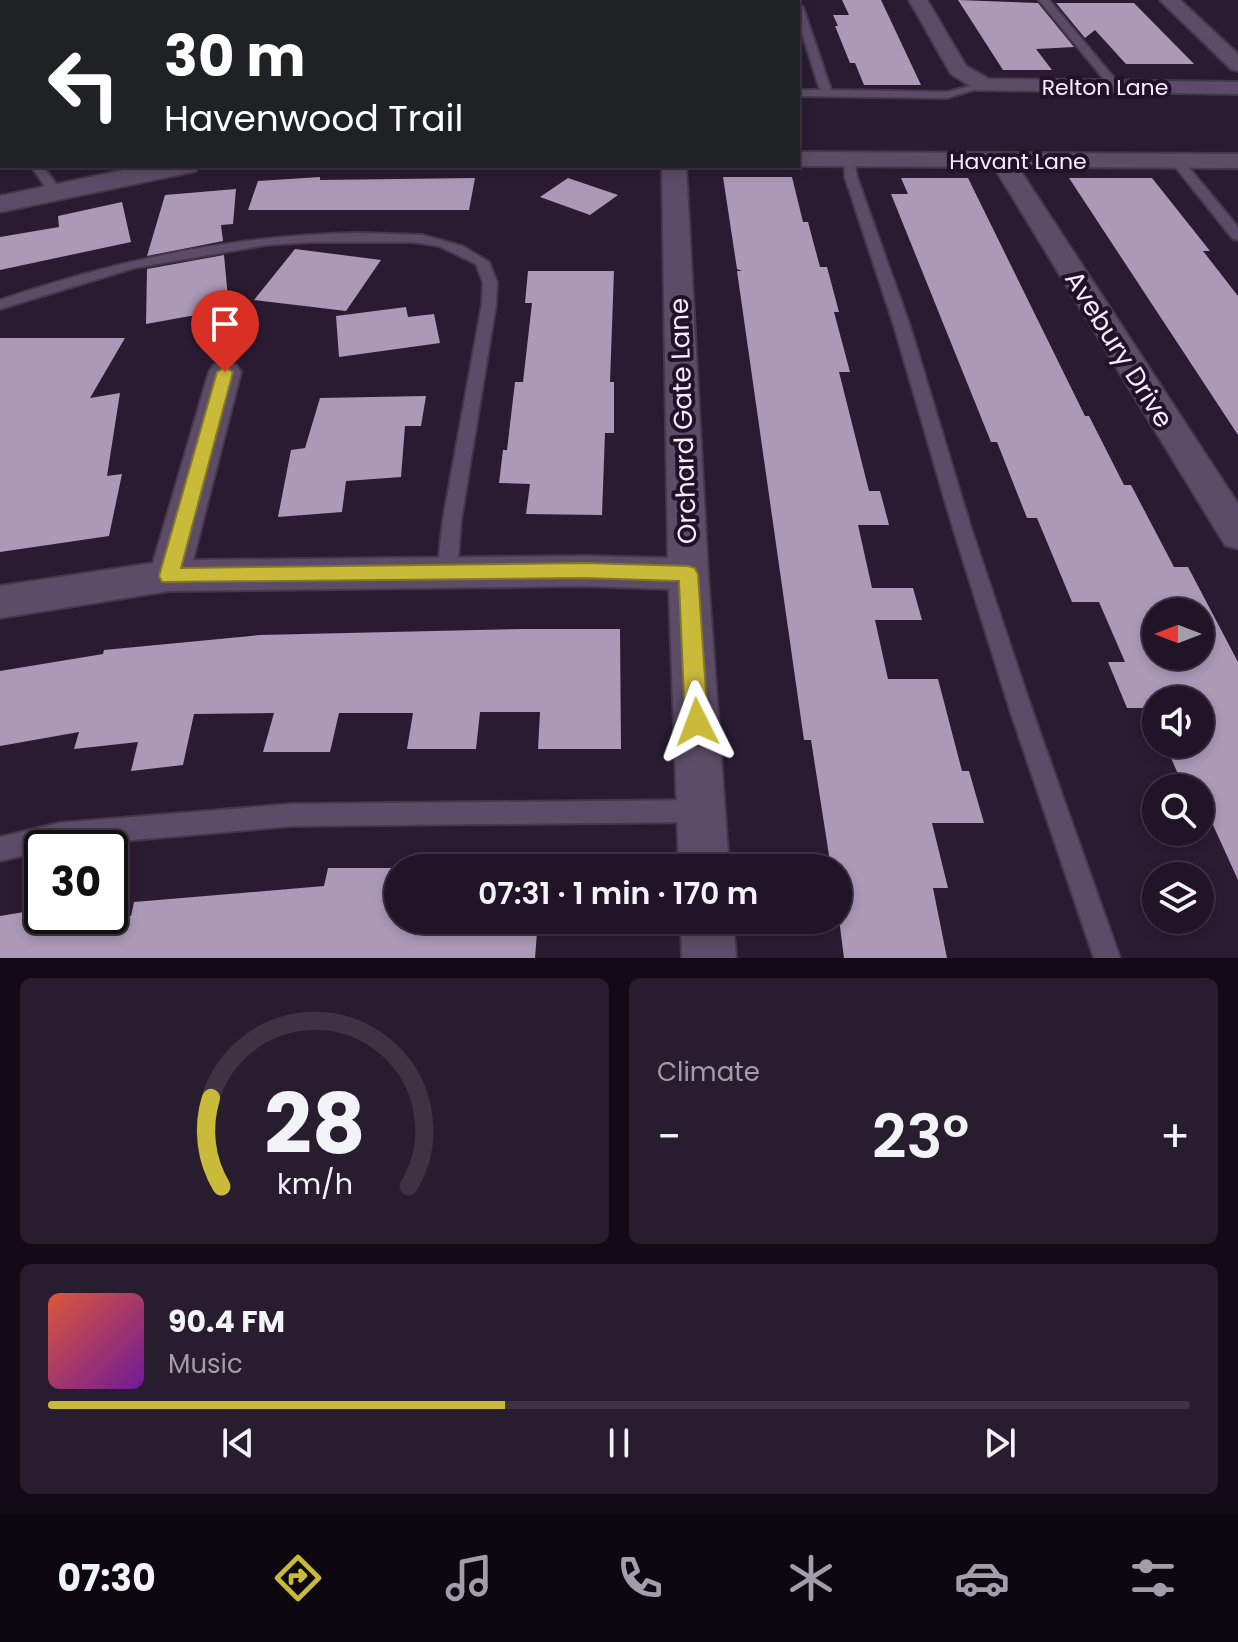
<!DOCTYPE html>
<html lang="en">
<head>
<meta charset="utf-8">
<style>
  body { margin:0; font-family:Poppins,sans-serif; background:#281d2e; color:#f1f3f6; height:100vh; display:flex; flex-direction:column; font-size:30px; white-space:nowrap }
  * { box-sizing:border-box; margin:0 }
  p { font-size:26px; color:#a29ea7 }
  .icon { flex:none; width:44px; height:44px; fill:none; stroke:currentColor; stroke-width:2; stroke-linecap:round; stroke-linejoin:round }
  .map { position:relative; height:958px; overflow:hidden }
  .sheet { display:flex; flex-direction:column; gap:20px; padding:20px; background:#120b15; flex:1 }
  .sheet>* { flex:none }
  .banner { position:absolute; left:0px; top:0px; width:800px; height:168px; box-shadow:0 4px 12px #0003,0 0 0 2px #3d3343; background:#202124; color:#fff; overflow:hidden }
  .needle { width:52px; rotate:270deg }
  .controls { position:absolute; left:1142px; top:598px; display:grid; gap:16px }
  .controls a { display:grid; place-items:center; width:72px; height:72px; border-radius:50%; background:#201426; box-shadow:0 4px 12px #0003,0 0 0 2px #3d3343; font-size:40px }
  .speed { position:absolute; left:24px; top:830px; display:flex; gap:16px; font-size:40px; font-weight:700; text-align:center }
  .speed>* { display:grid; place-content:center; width:104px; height:104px; border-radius:50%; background:#201426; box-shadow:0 4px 12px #0003,0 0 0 2px #3d3343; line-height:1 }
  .speed .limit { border:4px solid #111; border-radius:12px; background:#fff; color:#111 }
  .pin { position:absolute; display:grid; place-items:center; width:68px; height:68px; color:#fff; margin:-82px -34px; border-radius:50% 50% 50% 0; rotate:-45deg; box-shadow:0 0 8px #0007 }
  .pin .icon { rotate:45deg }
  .me { position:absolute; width:88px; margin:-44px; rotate:357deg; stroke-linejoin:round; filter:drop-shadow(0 0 6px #0008) }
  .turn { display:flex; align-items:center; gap:28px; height:168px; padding:0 32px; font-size:36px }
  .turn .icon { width:104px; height:104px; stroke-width:2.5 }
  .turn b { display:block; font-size:56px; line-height:68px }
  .big { font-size:60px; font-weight:600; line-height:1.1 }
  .sheet .widget { flex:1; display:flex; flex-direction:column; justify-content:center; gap:12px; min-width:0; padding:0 28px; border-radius:12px; background:#281d2e }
  .sheet .dial { align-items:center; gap:0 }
  .dial svg { height:208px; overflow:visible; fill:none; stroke:#3d3343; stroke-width:7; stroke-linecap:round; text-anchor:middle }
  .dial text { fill:#f1f3f6; stroke:none }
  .song { display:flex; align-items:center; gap:24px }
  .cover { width:96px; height:96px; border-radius:12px; background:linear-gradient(135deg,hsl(10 70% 55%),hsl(280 70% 35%)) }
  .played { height:8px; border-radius:4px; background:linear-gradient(90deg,#c9ba3a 40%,#3d3343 40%) }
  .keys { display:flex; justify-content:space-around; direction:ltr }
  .heat { display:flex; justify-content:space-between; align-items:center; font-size:44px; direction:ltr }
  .sheet .tiles { flex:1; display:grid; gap:20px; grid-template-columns:1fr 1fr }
  .widget:last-child { grid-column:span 2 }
  .trip { position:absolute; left:384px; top:854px; width:468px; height:80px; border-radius:40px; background:#201426; box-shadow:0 4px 12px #0003,0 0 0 2px #3d3343; font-weight:600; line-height:80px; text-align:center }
  .menu { display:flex; height:128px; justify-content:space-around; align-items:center; background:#0d080f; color:#a29ea7 }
  .menu .icon { width:56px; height:56px }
  .menu .active { color:#c9ba3a }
  .menu b { font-size:36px; color:#f1f3f6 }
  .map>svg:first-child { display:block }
  .building { fill:#ab99b7; fill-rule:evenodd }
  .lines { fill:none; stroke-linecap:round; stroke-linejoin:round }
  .service-casing { stroke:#44384b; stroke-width:4 }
  .minor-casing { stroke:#44384b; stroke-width:4 }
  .service { fill:#5d4c67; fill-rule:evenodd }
  .minor { fill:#5d4c67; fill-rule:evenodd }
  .route { fill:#c9ba3a; stroke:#837926; stroke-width:2 }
  .labels { text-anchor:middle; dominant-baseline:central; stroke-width:8; stroke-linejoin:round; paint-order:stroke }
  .far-street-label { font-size:22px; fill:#f6ecfc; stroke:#201228 }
  .street-label { font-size:26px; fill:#f6ecfc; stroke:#201228 }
</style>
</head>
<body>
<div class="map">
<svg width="1238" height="958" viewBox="0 0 1238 958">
  <rect width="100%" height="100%" fill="#2a1b32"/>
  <g class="building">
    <polygon points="842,0 881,0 921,85 864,85 855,63 850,63 835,26 838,26 833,15 849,15"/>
    <polygon points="958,0 1038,3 1074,47 1036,49 1052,70 1003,70"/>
    <polygon points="1056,3 1134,3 1194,64 1126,64 1095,30 1085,38"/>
    <polygon points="320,177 320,180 475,178 469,210 248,210 258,181"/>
    <polygon points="723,177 792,177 803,222 808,222 820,267 827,267 839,312 834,312 850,372 839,372 869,491 880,491 889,525 858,525 872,588 913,588 922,620 875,620 888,679 938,679 962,771 969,771 984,823 932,823 948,888 933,888 947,958 844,958 838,911 838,868 831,868 811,740 804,740 737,271 742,271 737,269"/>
    <polygon points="568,178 618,195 590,215 540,197"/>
    <path d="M901,178H968L1085,416H1089L1124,485H1131L1174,567H1188L1238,662V880L1213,825L1200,824V788H1184L1165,744H1200V700H1156V724L1149,708H1127L1108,662H1125L1099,602H1072L1037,518H1027L997,442H991L891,194H908ZM1156,612H1200V656H1156Z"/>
    <polygon points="1069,178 1152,178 1210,251 1203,251 1238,296 1238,435"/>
    <polygon points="236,189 233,224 221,225 223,241 147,256 165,195"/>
    <polygon points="122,202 131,242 0,270 0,237 59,227 58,216"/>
    <polygon points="295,249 381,260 346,311 254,300"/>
    <polygon points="224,255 229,309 146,324 147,269"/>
    <polygon points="528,271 614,271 610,382 614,382 614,433 605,433 602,515 526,514 530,484 499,483 503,450 507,450 515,382 523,382 532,303 525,303"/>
    <polygon points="406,307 408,317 434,314 440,343 339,357 336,316"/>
    <polygon points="0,338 125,338 90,398 120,393 107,476 122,474 109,536 0,552"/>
    <polygon points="426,396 421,426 405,426 401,477 346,481 342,512 278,517 291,450 305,448 320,398"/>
    <polygon points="524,629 620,629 621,749 538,749 540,712 480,712 476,749 407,749 413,713 339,713 330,752 263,752 274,713 194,714 183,765 131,771 138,742 74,749 79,732 0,746 0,671 103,654 104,650 260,635"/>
    <polygon points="328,868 398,868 391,908 398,908 398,920 538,920 535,958 0,958 0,916 42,909 42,916 131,916 134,902 324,886"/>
  </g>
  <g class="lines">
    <g class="service-casing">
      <g id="service">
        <polygon points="537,0 547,0 536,2"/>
        <polygon points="1039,0 1049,0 1120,85 1120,89 1112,89"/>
        <polygon points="798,4 803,7 831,90 947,92 985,82 990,85 947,98 798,96 798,90 820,90 798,21"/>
        <rect x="0" y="139" width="2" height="8"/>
        <polygon points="844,156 854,159 857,177 910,326 971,528 1032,710 1120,958 1094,958 1010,710 953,528 894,326 845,177"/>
        <polygon points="1173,158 1181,158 1238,227 1238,240 1233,239 1173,164"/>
        <polygon points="31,166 43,166 62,192 61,195 51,195"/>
        <path d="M358,233L422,235L462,246L489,262L497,282L496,304L461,520L457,573L454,578H440L437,573L443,520L482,304L483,282L476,264L439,246L412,242H312L266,245L134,268L0,309V300C117,260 234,235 358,233Z"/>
        <polygon points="699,800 708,803 711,811 708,819 699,822 292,826 42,848 42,851 0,861 0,837 59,823 292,804"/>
      </g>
    </g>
    <g class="minor-casing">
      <g id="minor">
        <rect x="649" y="0" width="18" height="2"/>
        <polygon points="909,0 927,0 966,66 989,79 1238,82 1238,94 977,90 951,74"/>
        <polygon points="1160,0 1180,0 1238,54 1238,71 1231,69"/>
        <rect x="0" y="45" width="2" height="12"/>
        <polygon points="798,152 1238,154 1238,168 1018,167 1238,504 1238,549 1225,545 994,167 798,166"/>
        <polygon points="143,166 199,166 196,171 187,173 0,212 0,196"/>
        <polygon points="662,166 686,166 708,574 729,868 679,868 669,589 585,586 169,591 0,618 0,586 153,563 209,372 214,365 225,362 236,365 241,372 193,560 585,556 668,558"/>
        <polygon points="681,920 733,920 736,958 682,958"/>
      </g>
    </g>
    <use href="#service" class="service"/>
    <use href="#minor" class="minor"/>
  </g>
  <polygon class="route" points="225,367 233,372 181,568 585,563 688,566 695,568 698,574 708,722 705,729 697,732 689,729 685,722 679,581 585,578 162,582 159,576 217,372"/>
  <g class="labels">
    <g class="far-street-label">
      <text x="1105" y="87">Relton Lane</text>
      <text x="1018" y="161">Havant Lane</text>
    </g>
    <g class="street-label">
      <text transform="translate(1119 349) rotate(58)">Avebury Drive</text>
      <text transform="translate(683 421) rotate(-92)">Orchard Gate Lane</text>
    </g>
  </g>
</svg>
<div class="controls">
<a><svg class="needle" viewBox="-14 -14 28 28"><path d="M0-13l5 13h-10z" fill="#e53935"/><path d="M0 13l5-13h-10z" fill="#a29ea7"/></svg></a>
<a><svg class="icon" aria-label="sound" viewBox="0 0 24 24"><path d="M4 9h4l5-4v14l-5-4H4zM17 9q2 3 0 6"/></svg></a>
<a><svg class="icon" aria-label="search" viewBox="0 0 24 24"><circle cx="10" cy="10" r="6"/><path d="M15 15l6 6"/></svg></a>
<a><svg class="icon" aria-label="layers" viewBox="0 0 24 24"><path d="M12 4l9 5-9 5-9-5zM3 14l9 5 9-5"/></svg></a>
</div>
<div class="speed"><div class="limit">30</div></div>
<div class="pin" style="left:225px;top:372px;background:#d93025"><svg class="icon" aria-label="arrive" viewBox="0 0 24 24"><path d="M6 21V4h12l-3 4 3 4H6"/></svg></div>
<svg class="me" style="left:697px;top:722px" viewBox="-20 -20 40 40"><path d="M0-17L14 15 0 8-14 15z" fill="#c9ba3a" stroke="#fff" stroke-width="4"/></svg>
<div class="trip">07:31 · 1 min · 170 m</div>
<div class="banner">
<div class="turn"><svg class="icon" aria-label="left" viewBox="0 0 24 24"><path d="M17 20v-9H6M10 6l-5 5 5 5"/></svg><div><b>30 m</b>Havenwood Trail</div></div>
</div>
</div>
<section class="sheet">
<div class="tiles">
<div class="widget dial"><svg viewBox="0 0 100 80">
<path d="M14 69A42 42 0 1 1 86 69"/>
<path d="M14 69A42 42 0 0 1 10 35" stroke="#c9ba3a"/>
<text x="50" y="56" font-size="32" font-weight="700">28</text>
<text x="50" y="72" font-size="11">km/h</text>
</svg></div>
<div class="widget"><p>Climate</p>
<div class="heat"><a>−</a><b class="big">23°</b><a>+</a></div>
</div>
<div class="widget">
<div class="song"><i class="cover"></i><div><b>90.4 FM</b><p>Music</p></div></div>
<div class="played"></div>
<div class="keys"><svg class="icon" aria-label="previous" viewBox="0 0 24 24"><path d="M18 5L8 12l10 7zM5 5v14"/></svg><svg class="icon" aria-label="pause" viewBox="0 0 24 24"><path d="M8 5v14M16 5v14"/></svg><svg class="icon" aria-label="next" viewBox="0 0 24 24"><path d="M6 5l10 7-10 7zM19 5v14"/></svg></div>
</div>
</div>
</section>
<nav class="menu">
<b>07:30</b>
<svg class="icon active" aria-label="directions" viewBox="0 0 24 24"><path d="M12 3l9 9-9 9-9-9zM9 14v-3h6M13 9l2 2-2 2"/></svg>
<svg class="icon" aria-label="music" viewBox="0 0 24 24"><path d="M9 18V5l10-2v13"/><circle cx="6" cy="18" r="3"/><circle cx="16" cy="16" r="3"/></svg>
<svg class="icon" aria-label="phone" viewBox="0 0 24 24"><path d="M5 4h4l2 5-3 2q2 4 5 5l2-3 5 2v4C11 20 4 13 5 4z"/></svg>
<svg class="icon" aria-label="climate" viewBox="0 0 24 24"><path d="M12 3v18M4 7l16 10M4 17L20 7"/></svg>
<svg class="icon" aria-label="car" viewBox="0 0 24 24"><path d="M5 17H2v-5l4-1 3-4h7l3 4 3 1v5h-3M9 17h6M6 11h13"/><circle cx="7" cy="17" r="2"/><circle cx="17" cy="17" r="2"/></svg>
<svg class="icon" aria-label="filters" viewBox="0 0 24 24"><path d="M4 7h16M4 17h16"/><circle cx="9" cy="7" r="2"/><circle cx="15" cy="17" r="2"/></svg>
</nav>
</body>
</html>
